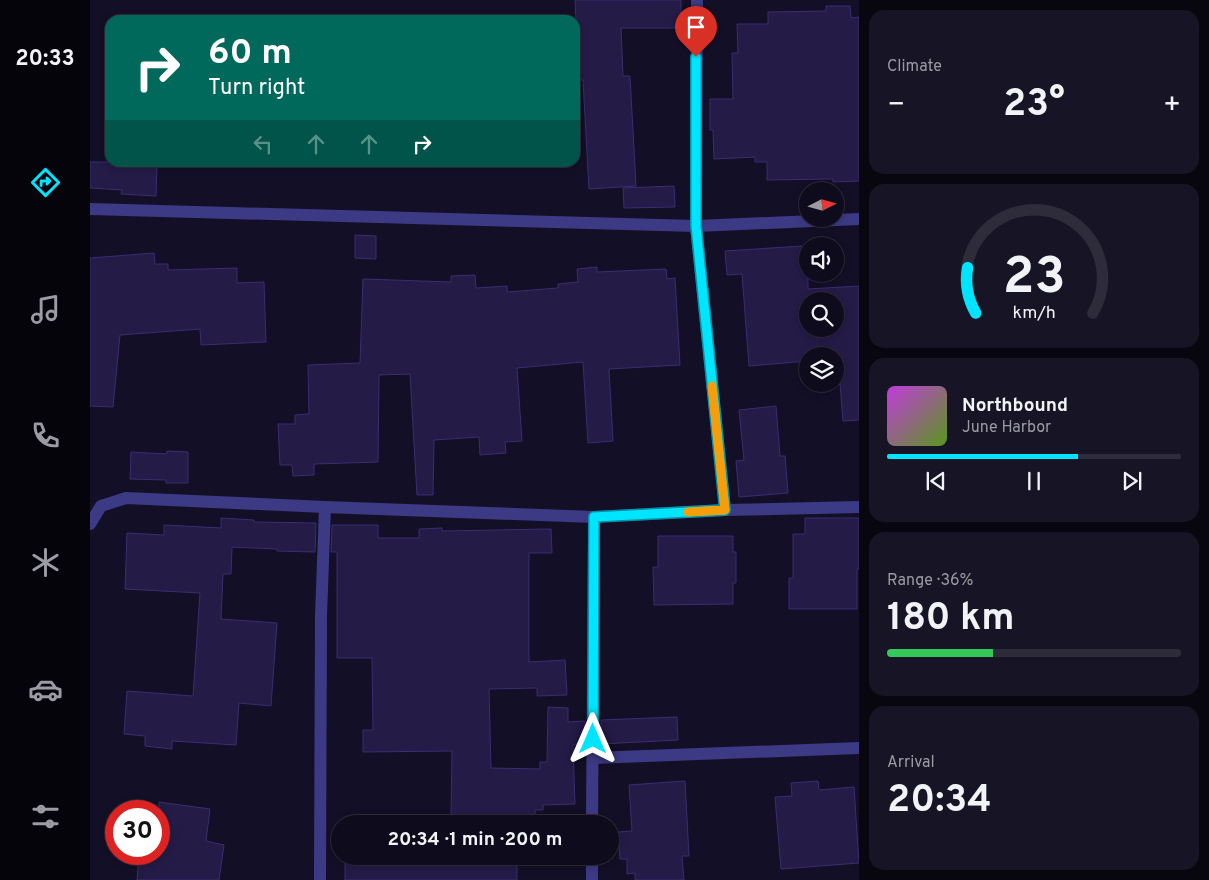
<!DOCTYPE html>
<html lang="en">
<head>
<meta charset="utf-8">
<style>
  body { margin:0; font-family:Overpass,sans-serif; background:#171425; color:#f1f3f6; height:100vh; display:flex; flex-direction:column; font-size:19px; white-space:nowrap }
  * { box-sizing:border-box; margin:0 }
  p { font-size:16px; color:#9b9ba3 }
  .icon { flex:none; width:28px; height:28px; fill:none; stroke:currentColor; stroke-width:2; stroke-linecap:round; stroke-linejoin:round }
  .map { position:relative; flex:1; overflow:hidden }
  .sheet { display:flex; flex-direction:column; gap:10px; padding:10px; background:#08060f; width:350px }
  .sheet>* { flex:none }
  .hud { position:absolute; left:15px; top:15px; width:475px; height:152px; border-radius:15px; box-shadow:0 2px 8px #0003,0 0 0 1px #2e2b3b; background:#00695c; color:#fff; overflow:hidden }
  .needle { width:32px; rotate:84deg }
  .fabs { position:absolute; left:709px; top:182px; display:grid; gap:10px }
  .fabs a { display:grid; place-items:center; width:45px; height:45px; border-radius:50%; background:#0e0b1c; box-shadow:0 2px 8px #0003,0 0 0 1px #2e2b3b; font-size:25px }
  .speed { position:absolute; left:15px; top:800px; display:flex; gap:10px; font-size:25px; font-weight:700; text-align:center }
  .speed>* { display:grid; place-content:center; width:65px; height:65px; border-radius:50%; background:#0e0b1c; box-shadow:0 2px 8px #0003,0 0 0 1px #2e2b3b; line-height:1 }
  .speed .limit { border:8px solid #d22; background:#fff; color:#111 }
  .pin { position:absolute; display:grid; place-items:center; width:42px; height:42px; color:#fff; margin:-51px -21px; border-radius:50% 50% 50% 0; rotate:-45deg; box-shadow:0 0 5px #0007 }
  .pin .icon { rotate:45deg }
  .me { position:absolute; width:55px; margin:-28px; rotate:0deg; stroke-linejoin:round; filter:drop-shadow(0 0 4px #0008) }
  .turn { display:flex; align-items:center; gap:18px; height:105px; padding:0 20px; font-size:22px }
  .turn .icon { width:65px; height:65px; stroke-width:2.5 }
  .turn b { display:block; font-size:35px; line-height:42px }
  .lanes { display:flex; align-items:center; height:48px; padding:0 20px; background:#0003; justify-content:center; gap:25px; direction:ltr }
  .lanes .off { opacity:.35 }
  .big { font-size:38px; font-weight:700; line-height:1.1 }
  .sheet .widget { flex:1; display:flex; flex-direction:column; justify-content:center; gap:8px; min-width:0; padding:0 18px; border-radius:15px; background:#171425 }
  .sheet .dial { align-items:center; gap:0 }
  .dial svg { height:130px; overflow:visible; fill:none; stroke:#2e2b3b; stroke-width:7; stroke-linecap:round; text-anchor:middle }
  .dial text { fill:#f1f3f6; stroke:none }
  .song { display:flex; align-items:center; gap:15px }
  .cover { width:60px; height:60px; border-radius:8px; background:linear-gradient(135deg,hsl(290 70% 55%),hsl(90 70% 35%)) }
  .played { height:5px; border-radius:2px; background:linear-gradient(90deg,#00e5ff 65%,#2e2b3b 65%) }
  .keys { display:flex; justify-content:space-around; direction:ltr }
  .heat { display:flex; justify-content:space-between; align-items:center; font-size:28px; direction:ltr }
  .charge { height:8px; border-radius:4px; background:linear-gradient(90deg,#34c759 36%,#2e2b3b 0) }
  .trip { position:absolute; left:241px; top:815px; width:288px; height:50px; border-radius:25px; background:#0e0b1c; box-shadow:0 2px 8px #0003,0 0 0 1px #2e2b3b; font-weight:700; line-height:50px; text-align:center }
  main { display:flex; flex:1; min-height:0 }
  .tabs { display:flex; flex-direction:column; width:90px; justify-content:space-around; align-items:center; background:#06040b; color:#9b9ba3 }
  .tabs .icon { width:35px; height:35px }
  .tabs .selected { color:#00e5ff }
  .tabs b { font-size:22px; color:#f1f3f6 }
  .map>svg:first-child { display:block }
  .building { fill:#241b47; stroke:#3b2d73; fill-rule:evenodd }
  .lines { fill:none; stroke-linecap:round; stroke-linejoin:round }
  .minor { stroke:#3d3a85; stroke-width:12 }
  .route-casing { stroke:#0095a6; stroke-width:12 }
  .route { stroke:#00e5ff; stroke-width:9 }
  .slow { stroke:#f59e0b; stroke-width:9 }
</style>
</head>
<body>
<main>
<nav class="tabs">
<b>20:33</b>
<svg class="icon selected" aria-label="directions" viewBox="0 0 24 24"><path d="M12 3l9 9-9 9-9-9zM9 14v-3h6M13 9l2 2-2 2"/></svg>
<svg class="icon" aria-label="music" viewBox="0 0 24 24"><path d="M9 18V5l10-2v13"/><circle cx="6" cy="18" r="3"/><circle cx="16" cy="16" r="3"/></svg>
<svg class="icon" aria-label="phone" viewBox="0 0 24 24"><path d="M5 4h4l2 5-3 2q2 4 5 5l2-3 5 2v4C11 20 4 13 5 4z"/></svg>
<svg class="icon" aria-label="climate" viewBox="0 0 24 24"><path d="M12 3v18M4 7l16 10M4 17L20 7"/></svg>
<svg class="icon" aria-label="car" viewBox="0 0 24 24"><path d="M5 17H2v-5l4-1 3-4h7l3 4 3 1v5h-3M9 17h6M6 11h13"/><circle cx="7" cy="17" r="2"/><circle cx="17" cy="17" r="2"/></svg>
<svg class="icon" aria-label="filters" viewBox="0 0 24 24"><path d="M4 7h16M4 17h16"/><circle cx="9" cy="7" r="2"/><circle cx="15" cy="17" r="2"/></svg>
</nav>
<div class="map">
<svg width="769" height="880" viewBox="0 0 769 880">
  <rect width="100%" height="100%" fill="#130f26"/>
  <g class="building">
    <polygon points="485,0 591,0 591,28 531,28 533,76 540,76 546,186 499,189 493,80 489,80"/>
    <polygon points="736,6 760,6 761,18 769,17 769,181 743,182 743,179 677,180 677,162 665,162 665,157 624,159 623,130 620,130 620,99 643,99 642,53 648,53 647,24 678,24 678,12 736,11"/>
    <polygon points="0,162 67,162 66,196 31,194 32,190 0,188"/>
    <polygon points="584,186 585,207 534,208 533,188"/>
    <polygon points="265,235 286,236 286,259 265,258"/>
    <path d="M712,246L713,248H718V289L769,286V420L753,421L748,359H745V356H718V361L659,366L652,274L637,275L635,251ZM718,301H745V329H718Z"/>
    <polygon points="64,253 65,264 78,264 78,270 147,268 147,283 174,282 176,342 111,345 110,329 30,335 23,407 0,406 0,258"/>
    <polygon points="507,267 507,272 576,269 577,279 585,278 590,365 519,369 523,441 498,443 493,362 427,368 432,441 415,442 416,453 390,455 389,437 344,440 343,495 327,495 320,374 289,375 288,462 224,464 224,475 203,476 202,465 190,465 188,424 205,424 205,415 219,414 218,365 270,363 273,279 361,282 361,276 385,275 386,288 417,286 417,292 468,288 468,284 488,282 487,269"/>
    <polygon points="686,406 690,456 695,456 698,493 649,497 646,461 654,460 649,410"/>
    <polygon points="77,451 98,452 98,483 76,483 76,480 40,479 41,452 77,454"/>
    <polygon points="131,518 164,520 164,522 226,523 225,552 187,551 187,549 142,547 141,574 133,574 131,619 187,623 181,706 149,703 146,745 82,741 82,749 55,746 55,736 34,734 37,691 103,696 110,593 35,589 37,533 74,535 74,525 131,528"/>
    <polygon points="715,518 769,518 769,569 767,569 767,609 699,609 699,578 703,578 703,534 715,534"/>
    <polygon points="242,525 288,525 288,538 329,538 329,529 352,528 352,531 461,529 462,553 439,553 439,662 475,660 477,695 447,696 447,688 399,689 401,768 450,769 450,762 457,762 458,707 478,708 478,722 495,721 494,744 483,745 485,804 453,805 453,810 445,810 445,824 327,824 327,817 361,817 362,751 273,752 273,730 283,730 282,658 247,658 247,552 241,552"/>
    <polygon points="568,536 643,536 643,552 646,552 646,583 643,583 643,604 564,605 563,567 568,567"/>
    <polygon points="587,717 588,740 511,744 511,720"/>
    <polygon points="595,781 599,856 592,856 594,880 545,880 545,873 537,874 537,859 530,859 528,832 542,831 539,785"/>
    <polygon points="728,781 729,790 764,787 769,863 691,869 685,797 702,796 701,783"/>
    <polygon points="69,802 120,809 116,841 134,845 129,880 47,880 49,854 69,854"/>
    <rect x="255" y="856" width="172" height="24"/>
  </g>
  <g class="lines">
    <g class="minor">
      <polyline points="607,0 606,226 635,510"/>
      <polyline points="0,209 606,226 769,219"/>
      <polyline points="0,524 11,506 36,498 235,507 504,517"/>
      <polyline points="503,758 769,748"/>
      <polyline points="502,824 504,517 635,510 769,507"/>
      <polyline points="230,880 231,616 235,507"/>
      <polyline points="502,880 502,856"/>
    </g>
  </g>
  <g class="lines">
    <g class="route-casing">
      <polyline id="route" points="503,739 504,517 635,510 606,226 606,57"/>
    </g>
    <use href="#route" class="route"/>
    <polyline class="slow" points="598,512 635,510 622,386"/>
  </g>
</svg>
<div class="fabs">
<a><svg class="needle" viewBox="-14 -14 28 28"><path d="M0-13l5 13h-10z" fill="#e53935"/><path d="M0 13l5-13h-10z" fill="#9b9ba3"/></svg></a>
<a><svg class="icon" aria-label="sound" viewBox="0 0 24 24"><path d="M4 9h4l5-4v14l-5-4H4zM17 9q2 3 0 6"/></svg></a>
<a><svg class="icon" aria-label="search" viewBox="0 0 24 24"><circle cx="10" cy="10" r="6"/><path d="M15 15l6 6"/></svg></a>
<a><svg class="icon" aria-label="layers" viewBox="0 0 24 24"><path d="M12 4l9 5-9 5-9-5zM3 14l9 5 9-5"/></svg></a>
</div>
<div class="speed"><div class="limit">30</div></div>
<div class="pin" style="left:606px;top:57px;background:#d93025"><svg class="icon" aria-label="arrive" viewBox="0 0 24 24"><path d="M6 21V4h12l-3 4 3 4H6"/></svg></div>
<svg class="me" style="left:503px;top:739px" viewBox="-20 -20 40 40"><path d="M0-17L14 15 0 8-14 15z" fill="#00e5ff" stroke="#fff" stroke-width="4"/></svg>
<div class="trip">20:34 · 1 min · 200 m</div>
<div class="hud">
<div class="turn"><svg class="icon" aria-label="right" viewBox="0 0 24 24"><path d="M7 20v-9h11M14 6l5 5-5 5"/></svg><div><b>60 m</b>Turn right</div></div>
<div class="lanes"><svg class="icon off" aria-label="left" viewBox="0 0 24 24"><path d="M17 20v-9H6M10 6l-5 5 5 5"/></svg><svg class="icon off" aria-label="ahead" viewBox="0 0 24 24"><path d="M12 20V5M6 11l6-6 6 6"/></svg><svg class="icon off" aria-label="ahead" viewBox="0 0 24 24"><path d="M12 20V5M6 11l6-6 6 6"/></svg><svg class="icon" aria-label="right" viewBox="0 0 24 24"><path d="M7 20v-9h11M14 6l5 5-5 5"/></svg></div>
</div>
</div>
<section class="sheet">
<div class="widget"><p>Climate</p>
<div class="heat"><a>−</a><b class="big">23°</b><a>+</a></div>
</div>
<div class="widget dial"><svg viewBox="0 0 100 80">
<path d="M14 69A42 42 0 1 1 86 69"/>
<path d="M14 69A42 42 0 0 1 9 41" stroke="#00e5ff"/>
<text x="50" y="56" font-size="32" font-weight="700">23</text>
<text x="50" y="72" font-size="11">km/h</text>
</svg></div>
<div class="widget">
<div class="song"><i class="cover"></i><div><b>Northbound</b><p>June Harbor</p></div></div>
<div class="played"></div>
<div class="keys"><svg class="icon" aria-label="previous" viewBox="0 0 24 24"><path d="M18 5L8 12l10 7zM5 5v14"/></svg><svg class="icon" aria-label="pause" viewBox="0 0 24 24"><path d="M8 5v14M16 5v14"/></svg><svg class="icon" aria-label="next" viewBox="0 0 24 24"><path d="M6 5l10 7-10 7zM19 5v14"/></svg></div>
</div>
<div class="widget"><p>Range · 36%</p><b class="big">180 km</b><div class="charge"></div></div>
<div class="widget"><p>Arrival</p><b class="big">20:34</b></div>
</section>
</main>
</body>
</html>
